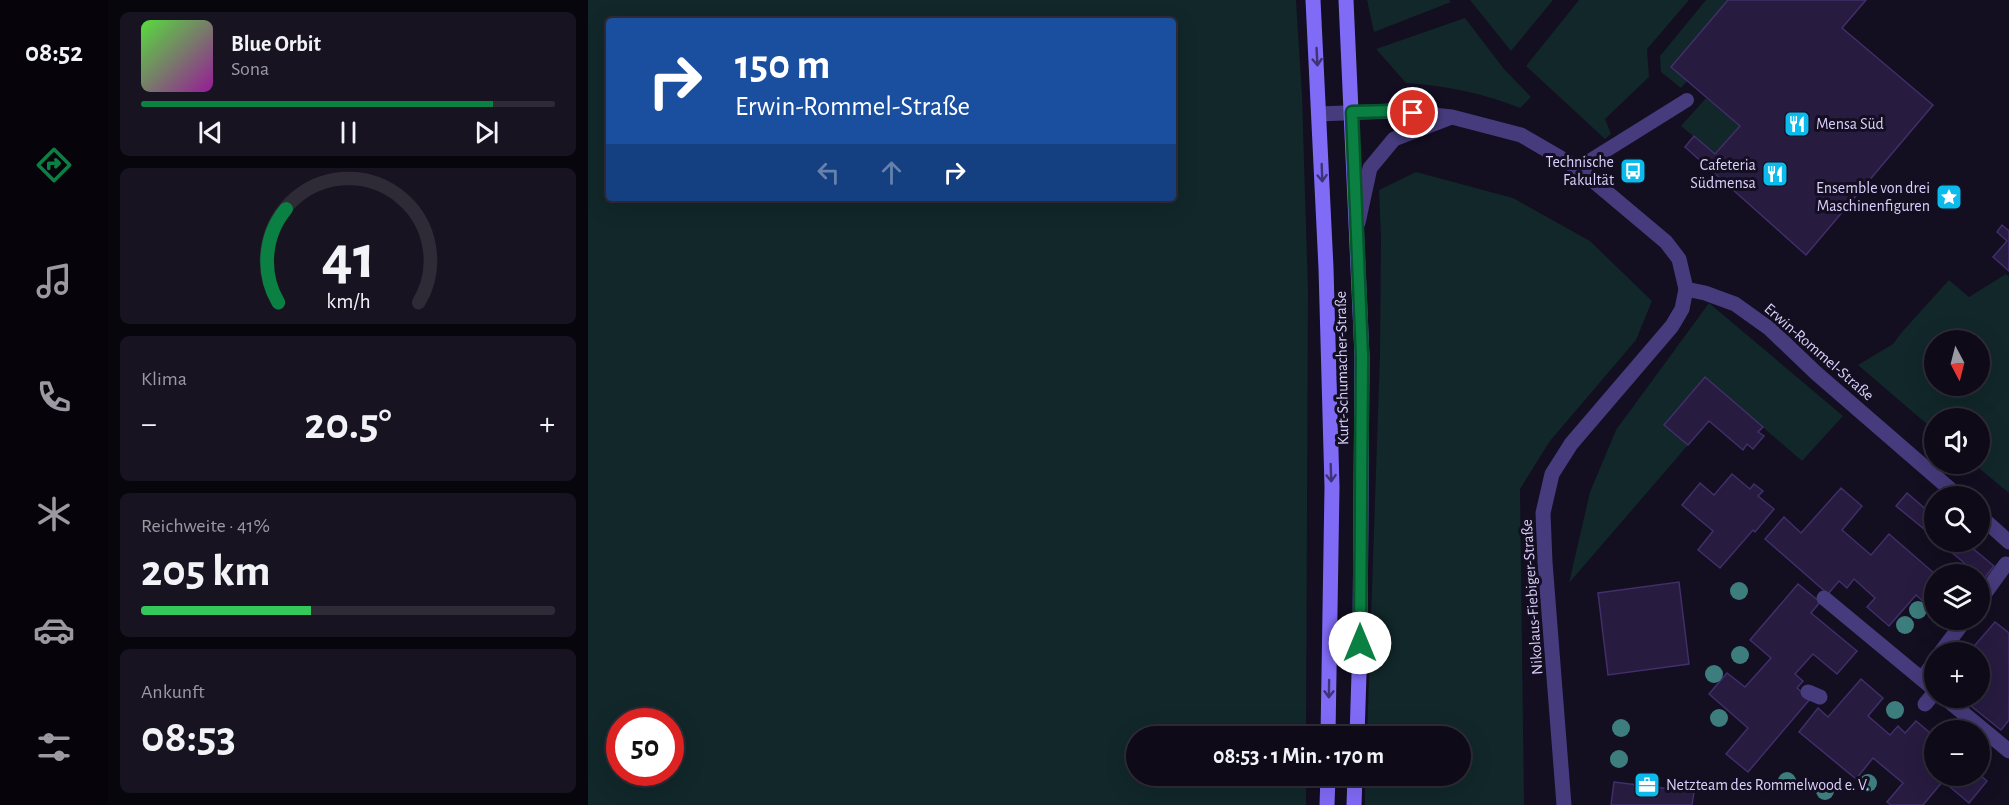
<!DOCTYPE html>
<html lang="de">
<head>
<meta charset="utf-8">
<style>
  body { margin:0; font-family:"Alegreya Sans",sans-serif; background:#171321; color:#f1f3f6; height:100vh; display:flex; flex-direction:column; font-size:22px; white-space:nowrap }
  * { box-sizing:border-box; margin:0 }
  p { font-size:20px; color:#9b9aa2 }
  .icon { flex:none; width:33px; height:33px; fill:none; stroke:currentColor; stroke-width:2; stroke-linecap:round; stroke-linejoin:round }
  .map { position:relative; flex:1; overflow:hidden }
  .sheet { display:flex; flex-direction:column; gap:12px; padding:12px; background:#08060d; width:480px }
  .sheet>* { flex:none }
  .hud { position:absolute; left:18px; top:18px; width:570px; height:183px; border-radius:6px; box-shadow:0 6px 24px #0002,0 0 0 2px #2e2b37; background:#1a4fa0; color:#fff; overflow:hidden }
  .needle { width:39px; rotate:173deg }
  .tools { position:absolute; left:1336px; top:330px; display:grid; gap:12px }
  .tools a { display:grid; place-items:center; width:66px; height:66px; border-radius:50%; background:#0e0a18; box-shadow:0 6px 24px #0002,0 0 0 2px #2e2b37; font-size:30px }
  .speed { position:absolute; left:18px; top:708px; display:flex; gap:12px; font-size:30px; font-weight:700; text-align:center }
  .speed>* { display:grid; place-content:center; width:78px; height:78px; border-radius:50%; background:#0e0a18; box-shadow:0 6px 24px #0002,0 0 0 2px #2e2b37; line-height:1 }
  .speed .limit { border:9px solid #d22; background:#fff; color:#111 }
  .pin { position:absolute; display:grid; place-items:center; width:51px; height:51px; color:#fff; margin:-26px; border:3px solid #fff; border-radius:50%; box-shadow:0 2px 6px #0007 }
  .me { position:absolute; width:66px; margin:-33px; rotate:0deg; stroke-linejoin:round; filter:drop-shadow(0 0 4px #0008) }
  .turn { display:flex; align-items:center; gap:21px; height:126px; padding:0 30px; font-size:27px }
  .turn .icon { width:78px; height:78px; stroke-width:2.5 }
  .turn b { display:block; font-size:42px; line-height:51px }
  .lanes { display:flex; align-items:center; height:57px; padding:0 30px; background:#0003; justify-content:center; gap:30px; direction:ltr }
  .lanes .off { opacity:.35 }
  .big { font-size:45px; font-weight:700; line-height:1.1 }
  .sheet .tile { flex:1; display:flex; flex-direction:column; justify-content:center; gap:9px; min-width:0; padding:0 21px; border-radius:9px; background:#171321 }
  .sheet .dial { align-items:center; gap:0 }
  .dial svg { height:156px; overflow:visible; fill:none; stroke:#2e2b37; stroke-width:7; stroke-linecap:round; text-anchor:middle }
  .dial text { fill:#f1f3f6; stroke:none }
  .song { display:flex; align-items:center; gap:18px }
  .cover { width:72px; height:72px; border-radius:9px; background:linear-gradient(135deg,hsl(110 70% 55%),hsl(300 70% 35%)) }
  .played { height:6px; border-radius:3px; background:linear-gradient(90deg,#0b8043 85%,#2e2b37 85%) }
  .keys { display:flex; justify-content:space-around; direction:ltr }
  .heat { display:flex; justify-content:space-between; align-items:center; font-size:33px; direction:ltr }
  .charge { height:9px; border-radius:4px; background:linear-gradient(90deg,#34c759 41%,#2e2b37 0) }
  .trip { position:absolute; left:538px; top:726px; width:345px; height:60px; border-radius:30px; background:#0e0a18; box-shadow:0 6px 24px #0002,0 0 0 2px #2e2b37; font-weight:700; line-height:60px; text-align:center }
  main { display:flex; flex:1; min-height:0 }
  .tab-bar { display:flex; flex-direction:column; width:108px; justify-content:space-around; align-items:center; background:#06040a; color:#9b9aa2 }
  .tab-bar .icon { width:42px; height:42px }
  .tab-bar .selected { color:#0b8043 }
  .tab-bar b { font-size:27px; color:#f1f3f6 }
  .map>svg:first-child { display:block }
  .green { fill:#112729; fill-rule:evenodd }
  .building { fill:#271b40; stroke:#412e6a; stroke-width:1.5 }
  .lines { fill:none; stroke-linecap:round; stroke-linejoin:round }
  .lane { stroke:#463b7c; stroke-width:14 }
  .street { stroke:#463b7c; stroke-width:15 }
  .secondary { stroke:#806bf7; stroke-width:15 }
  .tree { fill:#3d7d7d }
  .oneway { stroke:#3f3376 }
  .route-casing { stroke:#07532c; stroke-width:15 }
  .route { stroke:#0b8043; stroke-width:10 }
  .labels { text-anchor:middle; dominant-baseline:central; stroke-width:6; stroke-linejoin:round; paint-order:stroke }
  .poi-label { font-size:16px; fill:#dacffc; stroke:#130e20; text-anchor:end }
  .street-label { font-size:16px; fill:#dacffc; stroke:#130e20 }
</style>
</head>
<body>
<main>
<nav class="tab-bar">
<b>08:52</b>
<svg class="icon selected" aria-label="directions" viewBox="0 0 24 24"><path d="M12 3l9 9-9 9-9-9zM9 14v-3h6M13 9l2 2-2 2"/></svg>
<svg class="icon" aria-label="music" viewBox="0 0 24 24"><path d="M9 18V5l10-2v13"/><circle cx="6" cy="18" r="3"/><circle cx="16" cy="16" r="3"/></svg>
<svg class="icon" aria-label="phone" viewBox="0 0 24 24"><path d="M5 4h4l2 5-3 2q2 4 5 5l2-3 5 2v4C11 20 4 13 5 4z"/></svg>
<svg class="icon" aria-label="climate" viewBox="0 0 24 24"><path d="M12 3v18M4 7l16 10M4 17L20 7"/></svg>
<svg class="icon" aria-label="car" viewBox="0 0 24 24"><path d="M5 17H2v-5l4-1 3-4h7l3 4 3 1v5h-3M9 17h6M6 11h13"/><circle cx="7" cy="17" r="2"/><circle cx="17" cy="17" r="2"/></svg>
<svg class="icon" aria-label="filters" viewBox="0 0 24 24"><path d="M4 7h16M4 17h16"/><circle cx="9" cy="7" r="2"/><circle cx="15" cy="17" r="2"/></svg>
</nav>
<section class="sheet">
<div class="tile">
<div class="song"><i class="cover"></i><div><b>Blue Orbit</b><p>Sona</p></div></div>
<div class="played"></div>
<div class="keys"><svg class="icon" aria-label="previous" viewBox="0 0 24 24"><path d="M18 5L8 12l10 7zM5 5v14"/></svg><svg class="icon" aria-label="pause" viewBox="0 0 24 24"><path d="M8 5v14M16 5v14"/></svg><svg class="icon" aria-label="next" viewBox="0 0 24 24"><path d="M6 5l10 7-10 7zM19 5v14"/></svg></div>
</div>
<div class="tile dial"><svg viewBox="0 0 100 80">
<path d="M14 69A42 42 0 1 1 86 69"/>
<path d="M14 69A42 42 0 0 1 18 21" stroke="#0b8043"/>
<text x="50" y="56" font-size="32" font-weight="700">41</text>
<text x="50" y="72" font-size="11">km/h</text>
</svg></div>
<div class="tile"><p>Klima</p>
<div class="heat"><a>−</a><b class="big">20.5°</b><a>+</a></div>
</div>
<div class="tile"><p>Reichweite · 41%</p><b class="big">205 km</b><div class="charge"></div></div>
<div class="tile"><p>Ankunft</p><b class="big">08:53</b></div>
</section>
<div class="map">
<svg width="1421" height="805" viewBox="0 0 1421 805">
  <rect width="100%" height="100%" fill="#130e20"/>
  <g class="green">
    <path d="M0,0H708L714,95L720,291L718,736H549V776H718V805H0ZM21,21H585V198H21ZM32,722H82V772H32Z"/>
    <polygon points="779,0 861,0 863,2 786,32"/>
    <polygon points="882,0 965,0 923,51"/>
    <polygon points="991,0 1101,0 1059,49 1061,77 1017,119 1023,134 1017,139 938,66"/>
    <polygon points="1118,0 1140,0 1083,67 1099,81 1093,88 1073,72 1072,56"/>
    <path d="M877,18L916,69L943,97L932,108C895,93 858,86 818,83L788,49Z"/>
    <polygon points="1118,98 1152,126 1127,154 1093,126"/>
    <polygon points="828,172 925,198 1002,241 1064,301 1048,340 962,441 932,489 936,805 777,805 777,776 873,776 873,736 779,736 792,353 793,238 791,190"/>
    <path d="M1418,274L1421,277V493L1386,464H1392V418H1347V431L1270,365L1305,344L1314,332L1361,280L1381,297ZM1347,340H1392V386H1347Z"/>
    <polygon points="1121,303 1255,416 1214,461 1117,377 1076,425 1100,445 981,583 1002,492 1028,430"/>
  </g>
  <g class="building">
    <polygon points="1140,0 1278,0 1254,28 1345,105 1218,255 1097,147 1106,136 1127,154 1152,126 1083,67"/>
    <polygon points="1414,225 1421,231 1421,271 1405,257 1419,241 1409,232"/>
    <polygon points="1117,377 1175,427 1170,432 1176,436 1165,449 1159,444 1155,450 1121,421 1100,445 1076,425"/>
    <polygon points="1144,474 1162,489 1166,484 1175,491 1170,496 1186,509 1167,532 1165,530 1132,568 1110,550 1125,531 1094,505 1112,483 1126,495"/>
    <polygon points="1253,488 1274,506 1254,530 1283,555 1301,534 1347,574 1346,611 1328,595 1301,626 1279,607 1287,598 1266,579 1259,588 1251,581 1240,594 1177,539 1196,517 1213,533"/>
    <polygon points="1319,493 1347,517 1347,538 1308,506"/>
    <polygon points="1351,542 1377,542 1406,566 1396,579"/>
    <polygon points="1091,582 1101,664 1020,675 1010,593"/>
    <polygon points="1210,584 1232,602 1223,613 1269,651 1249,674 1225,654 1207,674 1215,681 1209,688 1222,699 1160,772 1138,754 1160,728 1121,694 1139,673 1157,687 1183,658 1162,640"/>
    <polygon points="1407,622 1421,633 1421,720 1413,730 1373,698 1392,698 1392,652 1381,652"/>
    <polygon points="1273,679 1295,698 1280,716 1302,735 1310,726 1317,733 1328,721 1347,737 1347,776 1392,775 1399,781 1381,803 1355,781 1335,805 1303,805 1299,802 1315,783 1285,758 1268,779 1211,732 1230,708 1240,717"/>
    <polygon points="1026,782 1106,792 1104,805 1023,805"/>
  </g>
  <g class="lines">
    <polyline class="lane" points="990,168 1099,100"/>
    <g class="street">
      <polyline points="731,114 805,111 864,117 933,135 990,168 1078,242 1091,259 1098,289 1094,309 1084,326 983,444 964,474 955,513 957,562 976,805"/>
      <polyline points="770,223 782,168 806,139 861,118"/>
      <polyline points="1098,289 1117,293 1147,304 1182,329 1228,373 1370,496"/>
      <polyline points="1392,516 1421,542"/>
      <polyline points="1236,598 1347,690"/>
      <polyline points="1392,600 1418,564"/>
      <polyline points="1353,652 1377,620"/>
      <polyline points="1334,679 1347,661"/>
      <polyline points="1220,692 1232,697"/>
      <polyline points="1357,698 1421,751"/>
      <polyline points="1337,704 1347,692"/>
    </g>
    <g class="secondary">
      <polyline points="725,0 738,268 744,487 740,736"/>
      <polyline points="758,0 774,356 772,643 769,736"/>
      <polyline points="739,805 740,776"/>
      <polyline points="766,805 767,776"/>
    </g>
  </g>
  <g class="tree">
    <circle cx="1151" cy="591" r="9"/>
    <circle cx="1330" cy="610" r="9"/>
    <circle cx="1317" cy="625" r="9"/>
    <circle cx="1152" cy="655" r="9"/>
    <circle cx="1126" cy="674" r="9"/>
    <circle cx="1307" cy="710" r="9"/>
    <circle cx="1131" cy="718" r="9"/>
    <circle cx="1033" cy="728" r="9"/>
    <circle cx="1031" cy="759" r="9"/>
    <circle cx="1199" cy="781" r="9"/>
    <circle cx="1280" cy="783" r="9"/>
    <circle cx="1237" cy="791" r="9"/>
  </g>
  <defs><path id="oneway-shaft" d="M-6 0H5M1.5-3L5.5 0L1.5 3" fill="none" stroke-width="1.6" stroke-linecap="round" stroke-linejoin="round" transform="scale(1.5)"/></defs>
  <g class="oneway">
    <use href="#oneway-shaft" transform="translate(729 57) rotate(87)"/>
    <use href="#oneway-shaft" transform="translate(734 173) rotate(88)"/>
    <use href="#oneway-shaft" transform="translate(743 473) rotate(88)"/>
    <use href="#oneway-shaft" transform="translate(741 689) rotate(91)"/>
  </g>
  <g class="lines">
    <g class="route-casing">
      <polyline id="route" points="772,643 774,356 764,112 805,111 825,113"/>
    </g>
    <use href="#route" class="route"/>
  </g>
  <defs>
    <g id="restaurant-square" transform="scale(1.35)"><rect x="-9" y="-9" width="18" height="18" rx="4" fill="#0cbaeb" stroke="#130e20"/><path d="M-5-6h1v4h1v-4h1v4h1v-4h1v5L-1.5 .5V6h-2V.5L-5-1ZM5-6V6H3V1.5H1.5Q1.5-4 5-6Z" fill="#fff"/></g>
    <g id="bus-square" transform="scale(1.35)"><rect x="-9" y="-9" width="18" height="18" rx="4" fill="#0cbaeb" stroke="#130e20"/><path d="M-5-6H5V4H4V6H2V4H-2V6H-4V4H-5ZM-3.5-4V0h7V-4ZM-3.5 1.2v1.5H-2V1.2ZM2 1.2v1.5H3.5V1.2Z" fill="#fff"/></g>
    <g id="sight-square" transform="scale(1.35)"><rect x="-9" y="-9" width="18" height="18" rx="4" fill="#0cbaeb" stroke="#130e20"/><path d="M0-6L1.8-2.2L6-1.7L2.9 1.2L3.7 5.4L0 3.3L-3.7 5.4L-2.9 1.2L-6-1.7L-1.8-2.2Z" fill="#fff"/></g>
    <g id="office-square" transform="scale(1.35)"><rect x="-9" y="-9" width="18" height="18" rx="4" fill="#0cbaeb" stroke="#130e20"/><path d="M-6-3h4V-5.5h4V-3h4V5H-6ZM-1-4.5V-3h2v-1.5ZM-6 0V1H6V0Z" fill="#fff"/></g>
  </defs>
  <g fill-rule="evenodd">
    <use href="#restaurant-square" x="1209" y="124"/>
    <use href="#bus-square" x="1045" y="171"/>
    <use href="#restaurant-square" x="1187" y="174"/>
    <use href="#sight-square" x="1361" y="197"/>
    <use href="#office-square" x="1059" y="785"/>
  </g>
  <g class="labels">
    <g class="poi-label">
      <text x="1228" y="124" text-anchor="start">Mensa Süd</text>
      <text x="1026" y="162">Technische<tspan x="1026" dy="18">Fakultät</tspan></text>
      <text x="1168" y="165">Cafeteria<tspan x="1168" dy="18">Südmensa</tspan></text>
      <text x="1342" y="188">Ensemble von drei<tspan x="1342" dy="18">Maschinenfiguren</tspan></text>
      <text x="1078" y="785" text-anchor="start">Netzteam des Rommelwood e. V.</text>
    </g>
    <g class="street-label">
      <text transform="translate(1231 352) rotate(41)">Erwin-Rommel-Straße</text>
      <text transform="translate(754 368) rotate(-91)">Kurt-Schumacher-Straße</text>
      <text transform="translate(944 597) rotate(-94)">Nikolaus-Fiebiger-Straße</text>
    </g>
  </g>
</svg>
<div class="tools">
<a><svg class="needle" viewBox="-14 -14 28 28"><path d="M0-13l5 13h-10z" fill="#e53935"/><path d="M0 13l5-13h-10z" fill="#9b9aa2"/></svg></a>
<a><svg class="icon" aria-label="sound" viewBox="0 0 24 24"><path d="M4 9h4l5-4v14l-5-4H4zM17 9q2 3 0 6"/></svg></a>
<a><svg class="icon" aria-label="search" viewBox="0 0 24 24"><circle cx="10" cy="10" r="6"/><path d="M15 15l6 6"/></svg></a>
<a><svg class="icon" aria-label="layers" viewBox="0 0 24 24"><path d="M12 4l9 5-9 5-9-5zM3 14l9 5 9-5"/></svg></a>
<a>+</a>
<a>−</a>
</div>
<div class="speed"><div class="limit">50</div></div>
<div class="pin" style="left:825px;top:113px;background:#d93025"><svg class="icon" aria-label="arrive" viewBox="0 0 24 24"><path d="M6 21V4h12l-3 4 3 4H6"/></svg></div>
<svg class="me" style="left:772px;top:643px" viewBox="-20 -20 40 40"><circle r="19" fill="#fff"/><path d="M0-13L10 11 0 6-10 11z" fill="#0b8043"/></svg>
<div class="trip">08:53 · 1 Min. · 170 m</div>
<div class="hud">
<div class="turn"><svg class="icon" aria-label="right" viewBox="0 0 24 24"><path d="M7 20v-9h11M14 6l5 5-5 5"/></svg><div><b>150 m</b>Erwin-Rommel-Straße</div></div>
<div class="lanes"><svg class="icon off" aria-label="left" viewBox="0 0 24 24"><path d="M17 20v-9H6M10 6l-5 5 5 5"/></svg><svg class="icon off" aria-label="ahead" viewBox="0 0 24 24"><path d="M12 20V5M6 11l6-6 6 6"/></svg><svg class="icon" aria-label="right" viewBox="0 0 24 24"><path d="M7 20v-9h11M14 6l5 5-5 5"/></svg></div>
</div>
</div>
</main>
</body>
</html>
